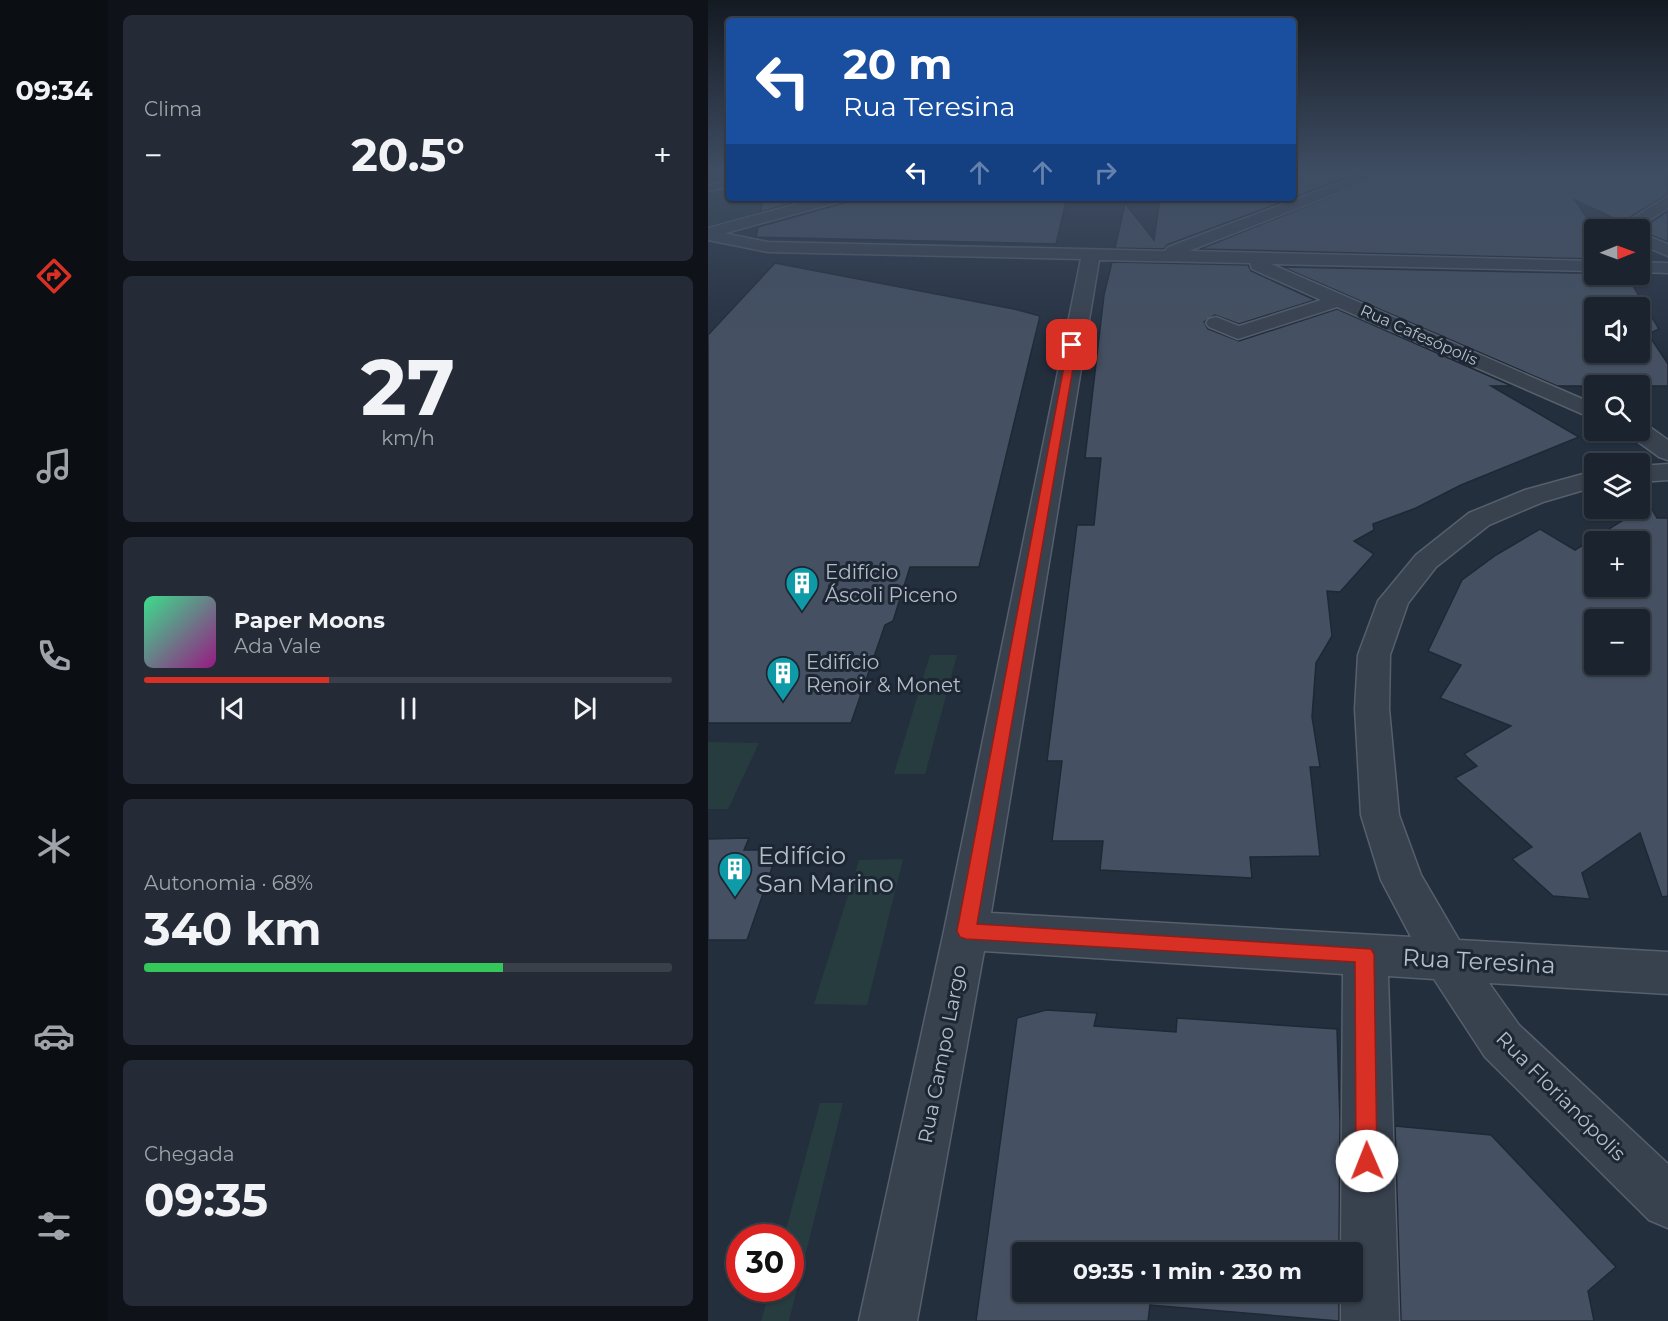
<!DOCTYPE html>
<html lang="pt">
<head>
<meta charset="utf-8">
<style>
  body { margin:0; font-family:Montserrat,sans-serif; background:#242b36; color:#f1f3f6; height:100vh; display:flex; flex-direction:column; font-size:22px; white-space:nowrap }
  * { box-sizing:border-box; margin:0 }
  p { font-size:20px; color:#a0a4aa }
  .icon { flex:none; width:33px; height:33px; fill:none; stroke:currentColor; stroke-width:2; stroke-linecap:round; stroke-linejoin:round }
  .map { position:relative; flex:1; overflow:hidden }
  .details { display:flex; flex-direction:column; gap:15px; padding:15px; background:#0f1319; width:600px }
  .details>* { flex:none }
  .top-card { position:absolute; left:18px; top:18px; width:570px; height:183px; border-radius:6px; box-shadow:0 2px 4px #0004,0 0 0 2px #39404a; background:#1a4fa0; color:#fff; overflow:hidden }
  .needle { width:39px; rotate:89deg }
  .buttons { position:absolute; left:876px; top:219px; display:grid; gap:12px }
  .buttons a { display:grid; place-items:center; width:66px; height:66px; border-radius:6px; background:#1b232e; box-shadow:0 2px 4px #0004,0 0 0 2px #39404a; font-size:30px }
  .speed { position:absolute; left:18px; top:1224px; display:flex; gap:12px; font-size:30px; font-weight:700; text-align:center }
  .speed>* { display:grid; place-content:center; width:78px; height:78px; border-radius:50%; background:#1b232e; box-shadow:0 2px 4px #0004,0 0 0 2px #39404a; line-height:1 }
  .speed .limit { border:9px solid #d22; background:#fff; color:#111 }
  .pin { position:absolute; display:grid; place-items:center; width:51px; height:51px; color:#fff; margin:-26px; border-radius:12px; box-shadow:0 3px 9px #0006 }
  .me { position:absolute; width:66px; margin:-33px; rotate:359deg; stroke-linejoin:round; filter:drop-shadow(0 0 4px #0008) }
  .turn { display:flex; align-items:center; gap:21px; height:126px; padding:0 18px; font-size:27px }
  .turn .icon { width:78px; height:78px; stroke-width:2.5 }
  .turn b { display:block; font-size:42px; line-height:51px }
  .lanes { display:flex; align-items:center; height:57px; padding:0 18px; background:#0003; justify-content:center; gap:30px; direction:ltr }
  .lanes .off { opacity:.35 }
  .big { font-size:45px; font-weight:700; line-height:1.1 }
  .details .card { flex:1; display:flex; flex-direction:column; justify-content:center; gap:9px; min-width:0; padding:0 21px; border-radius:9px; background:#242b36 }
  .details .dial { align-items:center; gap:0 }
  .dial b { font-size:78px; line-height:1 }
  .song { display:flex; align-items:center; gap:18px }
  .cover { width:72px; height:72px; border-radius:9px; background:linear-gradient(135deg,hsl(150 70% 55%),hsl(310 70% 35%)) }
  .played { height:6px; border-radius:3px; background:linear-gradient(90deg,#d93025 35%,#39404a 35%) }
  .keys { display:flex; justify-content:space-around; direction:ltr }
  .heat { display:flex; justify-content:space-between; align-items:center; font-size:33px; direction:ltr }
  .charge { height:9px; border-radius:4px; background:linear-gradient(90deg,#34c759 68%,#39404a 0) }
  .trip { position:absolute; left:304px; top:1242px; width:351px; height:60px; border-radius:6px; background:#1b232e; box-shadow:0 2px 4px #0004,0 0 0 2px #39404a; font-weight:700; line-height:60px; text-align:center }
  main { display:flex; flex:1; min-height:0 }
  .menu { display:flex; flex-direction:column; width:108px; justify-content:space-around; align-items:center; background:#0b0e12; color:#a0a4aa }
  .menu .icon { width:42px; height:42px }
  .menu .on { color:#d93025 }
  .menu b { font-size:27px; color:#f1f3f6 }
  .map>svg:first-child { display:block }
  .green { fill:#263c3f }
  .building { fill:#455162; stroke:#1f2835; stroke-width:1.5; fill-rule:evenodd }
  .lines { fill:none; stroke-linecap:round; stroke-linejoin:round }
  .service-casing { stroke:#565f6c; stroke-width:3 }
  .minor-casing { stroke:#565f6c; stroke-width:3 }
  .tertiary-casing { stroke:#565f6c; stroke-width:3 }
  .service { fill:#38414e; fill-rule:evenodd }
  .minor { fill:#38414e; fill-rule:evenodd }
  .tertiary { fill:#38414e; fill-rule:evenodd }
  .route { fill:#d93025; stroke:#8d1f18; stroke-width:1.5 }
  .labels { text-anchor:middle; dominant-baseline:central; stroke-width:6; stroke-linejoin:round; paint-order:stroke }
  .far-street-label { font-size:16px; fill:#b4bcc9; stroke:#1d2633 }
  .poi-label { font-size:20px; fill:#b4bcc9; stroke:#1d2633; text-anchor:start }
  .street-label { font-size:20px; fill:#b4bcc9; stroke:#1d2633 }
  .near-poi-label { font-size:24px; fill:#b4bcc9; stroke:#1d2633; text-anchor:start }
  .near-street-label { font-size:24px; fill:#b4bcc9; stroke:#1d2633 }
</style>
</head>
<body>
<main>
<nav class="menu">
<b>09:34</b>
<svg class="icon on" aria-label="directions" viewBox="0 0 24 24"><path d="M12 3l9 9-9 9-9-9zM9 14v-3h6M13 9l2 2-2 2"/></svg>
<svg class="icon" aria-label="music" viewBox="0 0 24 24"><path d="M9 18V5l10-2v13"/><circle cx="6" cy="18" r="3"/><circle cx="16" cy="16" r="3"/></svg>
<svg class="icon" aria-label="phone" viewBox="0 0 24 24"><path d="M5 4h4l2 5-3 2q2 4 5 5l2-3 5 2v4C11 20 4 13 5 4z"/></svg>
<svg class="icon" aria-label="climate" viewBox="0 0 24 24"><path d="M12 3v18M4 7l16 10M4 17L20 7"/></svg>
<svg class="icon" aria-label="car" viewBox="0 0 24 24"><path d="M5 17H2v-5l4-1 3-4h7l3 4 3 1v5h-3M9 17h6M6 11h13"/><circle cx="7" cy="17" r="2"/><circle cx="17" cy="17" r="2"/></svg>
<svg class="icon" aria-label="filters" viewBox="0 0 24 24"><path d="M4 7h16M4 17h16"/><circle cx="9" cy="7" r="2"/><circle cx="15" cy="17" r="2"/></svg>
</nav>
<section class="details">
<div class="card"><p>Clima</p>
<div class="heat"><a>−</a><b class="big">20.5°</b><a>+</a></div>
</div>
<div class="card dial"><b>27</b><p>km/h</p></div>
<div class="card">
<div class="song"><i class="cover"></i><div><b>Paper Moons</b><p>Ada Vale</p></div></div>
<div class="played"></div>
<div class="keys"><svg class="icon" aria-label="previous" viewBox="0 0 24 24"><path d="M18 5L8 12l10 7zM5 5v14"/></svg><svg class="icon" aria-label="pause" viewBox="0 0 24 24"><path d="M8 5v14M16 5v14"/></svg><svg class="icon" aria-label="next" viewBox="0 0 24 24"><path d="M6 5l10 7-10 7zM19 5v14"/></svg></div>
</div>
<div class="card"><p>Autonomia · 68%</p><b class="big">340 km</b><div class="charge"></div></div>
<div class="card"><p>Chegada</p><b class="big">09:35</b></div>
</section>
<div class="map">
<svg width="960" height="1321" viewBox="0 0 960 1321">
  <rect width="100%" height="100%" fill="#242f3e"/>
  <g class="green">
    <polygon points="0,173 21,173 21,198 101,198 0,226"/>
    <polygon points="222,655 249,655 217,774 186,774"/>
    <polygon points="0,742 51,743 20,809 0,809"/>
    <polygon points="195,859 159,1005 106,1004 151,860"/>
    <polygon points="112,1103 135,1103 81,1321 53,1321 62,1289 82,1288 82,1238 76,1237"/>
  </g>
  <g class="building">
    <polygon points="585,173 651,173 585,198"/>
    <polygon points="681,173 960,173 960,194 914,222 867,200 887,230 886,259 492,249"/>
    <polygon points="55,198 102,198 52,212"/>
    <polygon points="139,198 359,198 348,244 48,237 50,227 135,203"/>
    <polygon points="452,198 585,198 459,245 456,249 407,248 417,203 446,240"/>
    <polygon points="960,211 960,242 931,230"/>
    <polygon points="404,262 540,265 543,271 607,300 531,324 507,315 496,322 500,329 531,341 629,309 804,386 783,386 871,437 753,485 708,508 665,524 666,530 646,541 666,554 632,592 619,591 624,636 608,663 604,717 612,767 602,767 612,856 542,857 544,878 392,870 395,841 344,841 354,761 339,761 369,525 386,525 393,458 377,458 396,295"/>
    <polygon points="67,263 306,309 332,316 271,567 202,567 185,621 177,625 143,723 0,723 0,335"/>
    <path d="M574,267L918,274L951,329L940,334L960,364V386H849ZM886,308H932V352H886Z"/>
    <path d="M941,504L949,518H960V896L954,897L932,833L874,873L882,899L845,896L804,859L824,847L747,778L769,766L756,754L803,726L732,698L753,665L720,651L754,580L788,555L832,529L867,550ZM886,542H932V586H886ZM886,620H932V664H886Z"/>
    <polygon points="41,838 36,850 57,850 55,857 68,856 39,940 0,940 0,839"/>
    <polygon points="338,1010 389,1013 386,1026 468,1032 469,1018 629,1029 632,1121 631,1252 315,1252 315,1292 631,1292 631,1321 442,1305 440,1321 268,1321 309,1018"/>
    <polygon points="687,1126 783,1135 908,1267 880,1291 886,1321 693,1321"/>
  </g>
  <g class="lines">
    <g class="service-casing">
      <polygon id="service" points="21,181 21,187 0,191 0,185"/>
    </g>
    <g class="minor-casing">
      <g id="minor">
        <polygon points="658,173 679,173 481,251 886,261 886,271 563,264 886,404 886,419 629,307 530,339 501,327 498,323 501,319 508,317 531,326 613,300 544,269 542,263 391,260 283,913 703,937 673,880 653,815 647,709 650,655 670,601 708,555 761,513 817,490 886,471 886,487 835,502 781,525 728,567 700,603 682,655 681,709 691,815 713,875 751,940 960,952 960,994 781,983 811,1025 960,1164 960,1228 941,1220 777,1057 726,979 680,976 691,1321 633,1321 633,1292 645,1292 645,1252 633,1252 635,974 276,951 209,1321 151,1321 236,931 373,259 60,252 0,240 0,230 60,242 457,251 460,247"/>
        <polygon points="960,196 960,208 926,230 906,230"/>
        <polygon points="932,233 960,244 960,256 932,244"/>
        <polygon points="932,262 960,263 960,273 932,272"/>
        <polygon points="932,423 939,425 960,440 960,460 951,457 921,435 918,430 932,430"/>
        <polygon points="960,464 960,480 932,482 932,466"/>
      </g>
    </g>
    <g class="tertiary-casing">
      <polygon id="tertiary" points="111,198 137,198 134,201 0,238 0,228"/>
    </g>
    <use href="#service" class="service"/>
    <use href="#minor" class="minor"/>
    <use href="#tertiary" class="tertiary"/>
  </g>
  <linearGradient id="sky" x2="0" y2="1"><stop stop-color="#141a22"/><stop offset="0.48" stop-color="#3f4d63"/><stop offset="1" stop-color="#3f4d63" stop-opacity="0"/></linearGradient>
  <rect width="960" height="358" fill="url(#sky)"/>
  <polygon class="route" points="364,342 369,345 269,924 663,949 666,954 669,1161 666,1168 659,1171 651,1168 648,1161 647,962 258,939 252,937 249,931 360,345"/>
  <defs>
    <g id="building-pin" transform="scale(1.725)"><path d="M0 17L-7.5 6A9.5 9.5 0 1 1 7.5 6Z" fill="#0f9aa8" stroke="#1d2633"/><path d="M-4-6H4V6H1V3H-1V6H-4ZM-2.5-4.3h1.7v1.8h-1.7ZM.8-4.3h1.7v1.8H.8ZM-2.5-1h1.7V.8h-1.7ZM.8-1h1.7V.8H.8Z" fill="#fff"/></g>
  </defs>
  <g fill-rule="evenodd">
    <use href="#building-pin" x="94" y="583"/>
    <use href="#building-pin" x="75" y="673"/>
    <use href="#building-pin" x="27" y="869"/>
  </g>
  <g class="labels">
    <g class="far-street-label">
      <text transform="translate(711 335) rotate(24)">Rua Cafesópolis</text>
    </g>
    <g class="poi-label">
      <text x="117" y="572">Edifício<tspan x="117" dy="23">Áscoli Piceno</tspan></text>
      <text x="98" y="662">Edifício<tspan x="98" dy="23">Renoir &amp; Monet</tspan></text>
    </g>
    <g class="street-label">
      <text transform="translate(234 1054) rotate(-79)">Rua Campo Largo</text>
      <text transform="translate(853 1096) rotate(45)">Rua Florianópolis</text>
    </g>
    <g class="near-poi-label">
      <text x="50" y="855">Edifício<tspan x="50" dy="28">San Marino</tspan></text>
    </g>
    <g class="near-street-label">
      <text transform="translate(771 961) rotate(3)">Rua Teresina</text>
    </g>
  </g>
</svg>
<div class="buttons">
<a><svg class="needle" viewBox="-14 -14 28 28"><path d="M0-13l5 13h-10z" fill="#e53935"/><path d="M0 13l5-13h-10z" fill="#a0a4aa"/></svg></a>
<a><svg class="icon" aria-label="sound" viewBox="0 0 24 24"><path d="M4 9h4l5-4v14l-5-4H4zM17 9q2 3 0 6"/></svg></a>
<a><svg class="icon" aria-label="search" viewBox="0 0 24 24"><circle cx="10" cy="10" r="6"/><path d="M15 15l6 6"/></svg></a>
<a><svg class="icon" aria-label="layers" viewBox="0 0 24 24"><path d="M12 4l9 5-9 5-9-5zM3 14l9 5 9-5"/></svg></a>
<a>+</a>
<a>−</a>
</div>
<div class="speed"><div class="limit">30</div></div>
<div class="pin" style="left:364px;top:345px;background:#d93025"><svg class="icon" aria-label="arrive" viewBox="0 0 24 24"><path d="M6 21V4h12l-3 4 3 4H6"/></svg></div>
<svg class="me" style="left:659px;top:1161px" viewBox="-20 -20 40 40"><circle r="19" fill="#fff"/><path d="M0-13L10 11 0 6-10 11z" fill="#d93025"/></svg>
<div class="trip">09:35 · 1 min · 230 m</div>
<div class="top-card">
<div class="turn"><svg class="icon" aria-label="left" viewBox="0 0 24 24"><path d="M17 20v-9H6M10 6l-5 5 5 5"/></svg><div><b>20 m</b>Rua Teresina</div></div>
<div class="lanes"><svg class="icon" aria-label="left" viewBox="0 0 24 24"><path d="M17 20v-9H6M10 6l-5 5 5 5"/></svg><svg class="icon off" aria-label="ahead" viewBox="0 0 24 24"><path d="M12 20V5M6 11l6-6 6 6"/></svg><svg class="icon off" aria-label="ahead" viewBox="0 0 24 24"><path d="M12 20V5M6 11l6-6 6 6"/></svg><svg class="icon off" aria-label="right" viewBox="0 0 24 24"><path d="M7 20v-9h11M14 6l5 5-5 5"/></svg></div>
</div>
</div>
</main>
</body>
</html>
